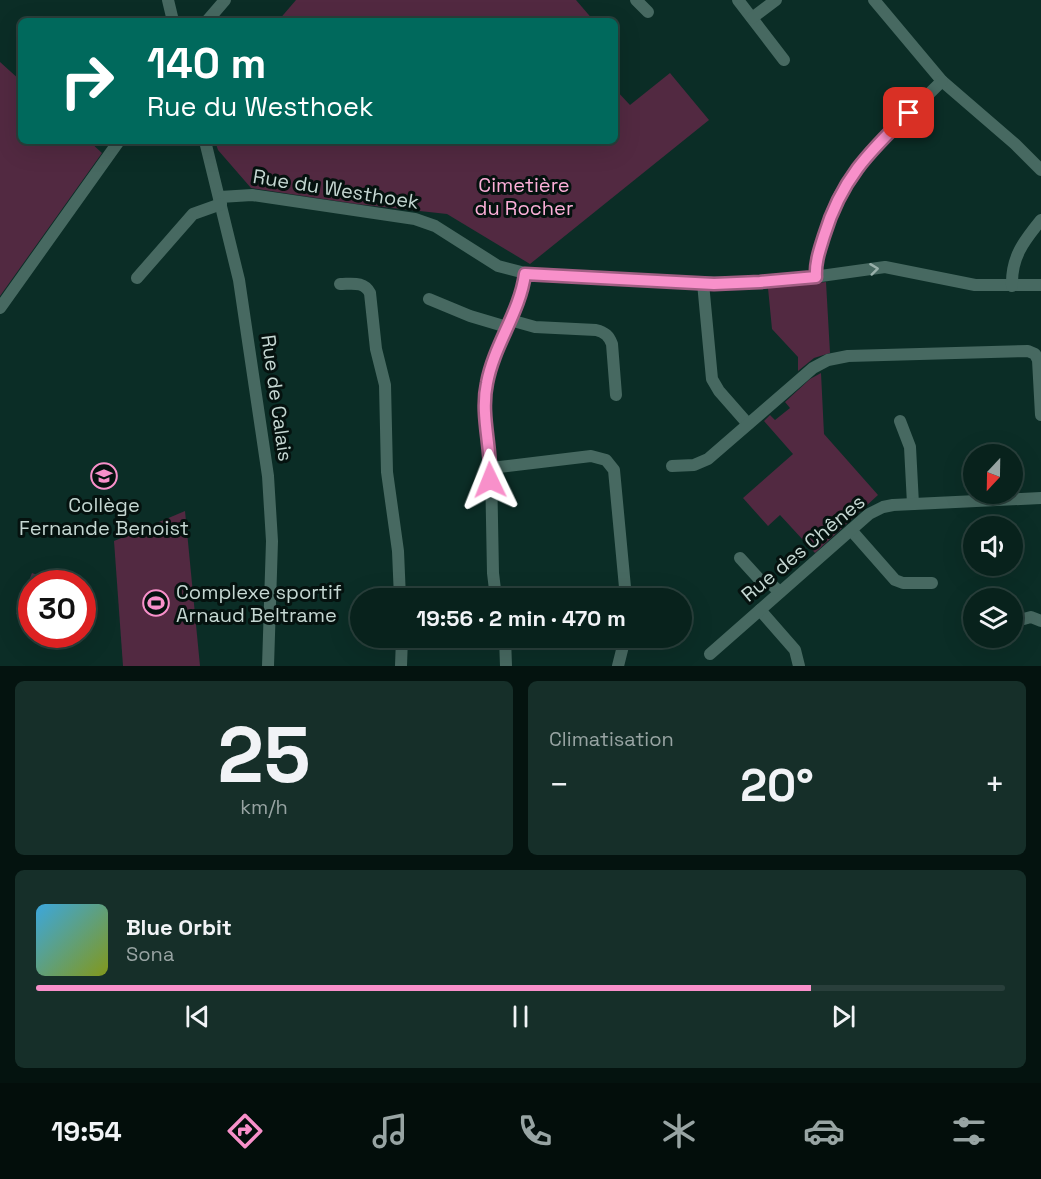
<!DOCTYPE html>
<html lang="fr">
<head>
<meta charset="utf-8">
<style>
  body { margin:0; font-family:"Space Grotesk",sans-serif; background:#162f29; color:#f1f3f6; height:100vh; display:flex; flex-direction:column; font-size:22px; white-space:nowrap }
  * { box-sizing:border-box; margin:0 }
  p { font-size:20px; color:#98a4a3 }
  .icon { flex:none; width:33px; height:33px; fill:none; stroke:currentColor; stroke-width:2; stroke-linecap:round; stroke-linejoin:round }
  .map { position:relative; height:666px; overflow:hidden }
  .side { display:flex; flex-direction:column; gap:15px; padding:15px; background:#04130f; flex:1 }
  .side>* { flex:none }
  .top-card { position:absolute; left:18px; top:18px; width:600px; height:126px; border-radius:9px; box-shadow:0 6px 24px #0002,0 0 0 2px #293f3b; background:#00695c; color:#fff; overflow:hidden }
  .needle { width:39px; rotate:202deg }
  .tools { position:absolute; left:963px; top:444px; display:grid; gap:12px }
  .tools a { display:grid; place-items:center; width:60px; height:60px; border-radius:50%; background:#08221c; box-shadow:0 6px 24px #0002,0 0 0 2px #293f3b; font-size:30px }
  .speed { position:absolute; left:18px; top:570px; display:flex; gap:12px; font-size:30px; font-weight:700; text-align:center }
  .speed>* { display:grid; place-content:center; width:78px; height:78px; border-radius:50%; background:#08221c; box-shadow:0 6px 24px #0002,0 0 0 2px #293f3b; line-height:1 }
  .speed .limit { border:9px solid #d22; background:#fff; color:#111 }
  .pin { position:absolute; display:grid; place-items:center; width:51px; height:51px; color:#fff; margin:-26px; border-radius:12px; box-shadow:0 3px 9px #0006 }
  .me { position:absolute; width:66px; margin:-33px; rotate:358deg; stroke-linejoin:round; filter:drop-shadow(0 0 4px #0008) }
  .turn { display:flex; align-items:center; gap:21px; height:126px; padding:0 30px; font-size:27px }
  .turn .icon { width:78px; height:78px; stroke-width:2.5 }
  .turn b { display:block; font-size:42px; line-height:51px }
  .big { font-size:45px; font-weight:700; line-height:1.1 }
  .side .tile { flex:1; display:flex; flex-direction:column; justify-content:center; gap:9px; min-width:0; padding:0 21px; border-radius:9px; background:#162f29 }
  .side .dial { align-items:center; gap:0 }
  .dial b { font-size:78px; line-height:1 }
  .song { display:flex; align-items:center; gap:18px }
  .cover { width:72px; height:72px; border-radius:9px; background:linear-gradient(135deg,hsl(200 70% 55%),hsl(70 70% 35%)) }
  .played { height:6px; border-radius:3px; background:linear-gradient(90deg,#f890ca 80%,#293f3b 80%) }
  .keys { display:flex; justify-content:space-around; direction:ltr }
  .heat { display:flex; justify-content:space-between; align-items:center; font-size:33px; direction:ltr }
  .side .tiles { flex:1; display:grid; gap:15px; grid-template-columns:1fr 1fr }
  .tile:last-child { grid-column:span 2 }
  .trip { position:absolute; left:350px; top:588px; width:342px; height:60px; border-radius:30px; background:#08221c; box-shadow:0 6px 24px #0002,0 0 0 2px #293f3b; font-weight:700; line-height:60px; text-align:center }
  .tabs { display:flex; height:96px; justify-content:space-around; align-items:center; background:#030e0b; color:#98a4a3 }
  .tabs .icon { width:42px; height:42px }
  .tabs .on { color:#f890ca }
  .tabs b { font-size:27px; color:#f1f3f6 }
  .map>svg:first-child { display:block }
  .green { fill:#522941 }
  .lines { fill:none; stroke-linecap:round; stroke-linejoin:round }
  .minor { stroke:#476961; stroke-width:12 }
  .oneway { stroke:#99b0aa }
  .route-casing { stroke:#a15e83; stroke-width:15 }
  .route { stroke:#f890ca; stroke-width:10 }
  .labels { text-anchor:middle; dominant-baseline:central; stroke-width:6; stroke-linejoin:round; paint-order:stroke }
  .park-label { font-size:20px; fill:#fcafd8; stroke:#05120f }
  .street-label { font-size:20px; fill:#c5d7d2; stroke:#05120f }
  .poi-label { font-size:20px; fill:#c5d7d2; stroke:#05120f }
</style>
</head>
<body>
<div class="map">
<svg width="1041" height="666" viewBox="0 0 1041 666">
  <rect width="100%" height="100%" fill="#0b2d26"/>
  <g class="green">
    <polygon points="296,0 576,0 594,21 278,21"/>
    <polygon points="0,62 21,81 21,141 89,141 102,153 0,296"/>
    <polygon points="670,73 709,120 530,264 447,214 356,204 251,188 218,150 215,141 615,141 615,89 630,105"/>
    <polygon points="826,282 830,353 814,358 798,371 798,357 772,329 768,288"/>
    <polygon points="821,373 824,434 878,495 815,553 780,515 768,526 743,498 793,454 764,421 770,415 775,420 790,408 785,402 810,379"/>
    <polygon points="185,511 200,666 123,666 114,541"/>
    <polygon points="32,573 58,583 32,584 31,620 16,614"/>
  </g>
  <g class="lines">
    <g class="minor">
      <polyline points="168,0 173,21"/>
      <polyline points="636,0 648,12"/>
      <polyline points="738,0 784,60"/>
      <polyline points="874,0 942,81 1015,144 1041,170"/>
      <polyline points="752,18 776,0"/>
      <polyline points="207,21 225,0"/>
      <polyline points="205,141 239,280 268,476 272,541 268,666"/>
      <polyline points="220,197 252,195 415,219 435,226 498,266 533,275 674,282 737,283 792,280 885,267 975,285 1041,285"/>
      <polyline points="816,277 818,258 832,211 840,194 869,153 942,81"/>
      <polyline points="137,278 193,214 221,204"/>
      <polyline points="703,283 712,379 719,391 748,424"/>
      <path d="M340,284C352,284 364,281 370,293L376,349L385,385L387,472L398,551L400,598"/>
      <path d="M1012,286C1011,257 1024,241 1041,220"/>
      <polyline points="429,299 470,316 507,327"/>
      <polyline points="0,308 119,141"/>
      <path d="M510,320L535,327L596,330C605,332 609,336 612,344L616,395"/>
      <polyline points="900,421 910,447 913,504"/>
      <polyline points="672,466 694,465 708,459 813,368 828,360 848,356 1028,351 1035,354 1038,360 1041,415"/>
      <path d="M491,468C487,436 480,401 490,370C500,338 521,308 525,274"/>
      <polyline points="851,530 895,580 903,583 932,583"/>
      <polyline points="740,558 760,580 772,585 780,592"/>
      <polyline points="496,598 493,573 491,468 591,456 606,460 614,470 626,598"/>
      <polyline points="760,610 795,650 799,666"/>
      <polyline points="1020,620 1031,617 1041,621"/>
      <polyline points="505,638 506,666"/>
      <polyline points="710,654 869,514 883,507 893,505 1041,498"/>
      <polyline points="401,666 402,638"/>
      <polyline points="618,666 625,638"/>
    </g>
  </g>
  <defs><path id="oneway-chevron" d="M-2-3.5L2.5 0L-2 3.5" fill="none" stroke-width="1.6" stroke-linecap="round" stroke-linejoin="round" transform="scale(1.5)"/></defs>
  <use class="oneway" href="#oneway-chevron" transform="translate(874 269) rotate(-7)"/>
  <g class="lines">
    <g class="route-casing">
      <path id="route" d="M490,480C492,448 480,415 487,383C494,345 520,312 525,274L714,284L760,282L816,277C815,262 820,249 824,236C841,180 868,153 909,113"/>
    </g>
    <use href="#route" class="route"/>
  </g>
  <defs>
    <g id="school-ring" transform="scale(1.35)"><circle r="9.5" fill="#05120f" stroke="#f890ca" stroke-width="1.5"/><path d="M0-5L7-2L0 1L-7-2ZM-4 1L0 2.5L4 1V4Q0 6-4 4Z" fill="#f890ca"/></g>
    <g id="stadium-ring" transform="scale(1.35)"><circle r="9.5" fill="#05120f" stroke="#f890ca" stroke-width="1.5"/><path d="M0-5a6.5 5 0 1 0 0 10a6.5 5 0 1 0 0-10ZM-3.5-1.8h7v3.6h-7Z" fill="#f890ca"/></g>
  </defs>
  <g fill-rule="evenodd">
    <use href="#school-ring" x="104" y="476"/>
    <use href="#stadium-ring" x="156" y="603"/>
  </g>
  <g class="labels">
    <g class="park-label">
      <text x="524" y="185">Cimetière<tspan x="524" dy="23">du Rocher</tspan></text>
    </g>
    <g class="street-label">
      <text transform="translate(336 189) rotate(9)">Rue du Westhoek</text>
      <text transform="translate(277 398) rotate(82)">Rue de Calais</text>
      <text transform="translate(803 548) rotate(-40)">Rue des Chênes</text>
    </g>
    <g class="poi-label">
      <text x="104" y="505">Collège<tspan x="104" dy="23">Fernande Benoist</tspan></text>
      <text x="176" y="592" text-anchor="start">Complexe sportif<tspan x="176" dy="23">Arnaud Beltrame</tspan></text>
    </g>
  </g>
</svg>
<div class="tools">
<a><svg class="needle" viewBox="-14 -14 28 28"><path d="M0-13l5 13h-10z" fill="#e53935"/><path d="M0 13l5-13h-10z" fill="#98a4a3"/></svg></a>
<a><svg class="icon" aria-label="sound" viewBox="0 0 24 24"><path d="M4 9h4l5-4v14l-5-4H4zM17 9q2 3 0 6"/></svg></a>
<a><svg class="icon" aria-label="layers" viewBox="0 0 24 24"><path d="M12 4l9 5-9 5-9-5zM3 14l9 5 9-5"/></svg></a>
</div>
<div class="speed"><div class="limit">30</div></div>
<div class="pin" style="left:909px;top:113px;background:#d93025"><svg class="icon" aria-label="arrive" viewBox="0 0 24 24"><path d="M6 21V4h12l-3 4 3 4H6"/></svg></div>
<svg class="me" style="left:490px;top:480px" viewBox="-20 -20 40 40"><path d="M0-17L14 15 0 8-14 15z" fill="#f890ca" stroke="#fff" stroke-width="4"/></svg>
<div class="trip">19:56 · 2 min · 470 m</div>
<div class="top-card">
<div class="turn"><svg class="icon" aria-label="right" viewBox="0 0 24 24"><path d="M7 20v-9h11M14 6l5 5-5 5"/></svg><div><b>140 m</b>Rue du Westhoek</div></div>
</div>
</div>
<section class="side">
<div class="tiles">
<div class="tile dial"><b>25</b><p>km/h</p></div>
<div class="tile"><p>Climatisation</p>
<div class="heat"><a>−</a><b class="big">20°</b><a>+</a></div>
</div>
<div class="tile">
<div class="song"><i class="cover"></i><div><b>Blue Orbit</b><p>Sona</p></div></div>
<div class="played"></div>
<div class="keys"><svg class="icon" aria-label="previous" viewBox="0 0 24 24"><path d="M18 5L8 12l10 7zM5 5v14"/></svg><svg class="icon" aria-label="pause" viewBox="0 0 24 24"><path d="M8 5v14M16 5v14"/></svg><svg class="icon" aria-label="next" viewBox="0 0 24 24"><path d="M6 5l10 7-10 7zM19 5v14"/></svg></div>
</div>
</div>
</section>
<nav class="tabs">
<b>19:54</b>
<svg class="icon on" aria-label="directions" viewBox="0 0 24 24"><path d="M12 3l9 9-9 9-9-9zM9 14v-3h6M13 9l2 2-2 2"/></svg>
<svg class="icon" aria-label="music" viewBox="0 0 24 24"><path d="M9 18V5l10-2v13"/><circle cx="6" cy="18" r="3"/><circle cx="16" cy="16" r="3"/></svg>
<svg class="icon" aria-label="phone" viewBox="0 0 24 24"><path d="M5 4h4l2 5-3 2q2 4 5 5l2-3 5 2v4C11 20 4 13 5 4z"/></svg>
<svg class="icon" aria-label="climate" viewBox="0 0 24 24"><path d="M12 3v18M4 7l16 10M4 17L20 7"/></svg>
<svg class="icon" aria-label="car" viewBox="0 0 24 24"><path d="M5 17H2v-5l4-1 3-4h7l3 4 3 1v5h-3M9 17h6M6 11h13"/><circle cx="7" cy="17" r="2"/><circle cx="17" cy="17" r="2"/></svg>
<svg class="icon" aria-label="filters" viewBox="0 0 24 24"><path d="M4 7h16M4 17h16"/><circle cx="9" cy="7" r="2"/><circle cx="15" cy="17" r="2"/></svg>
</nav>
</body>
</html>
